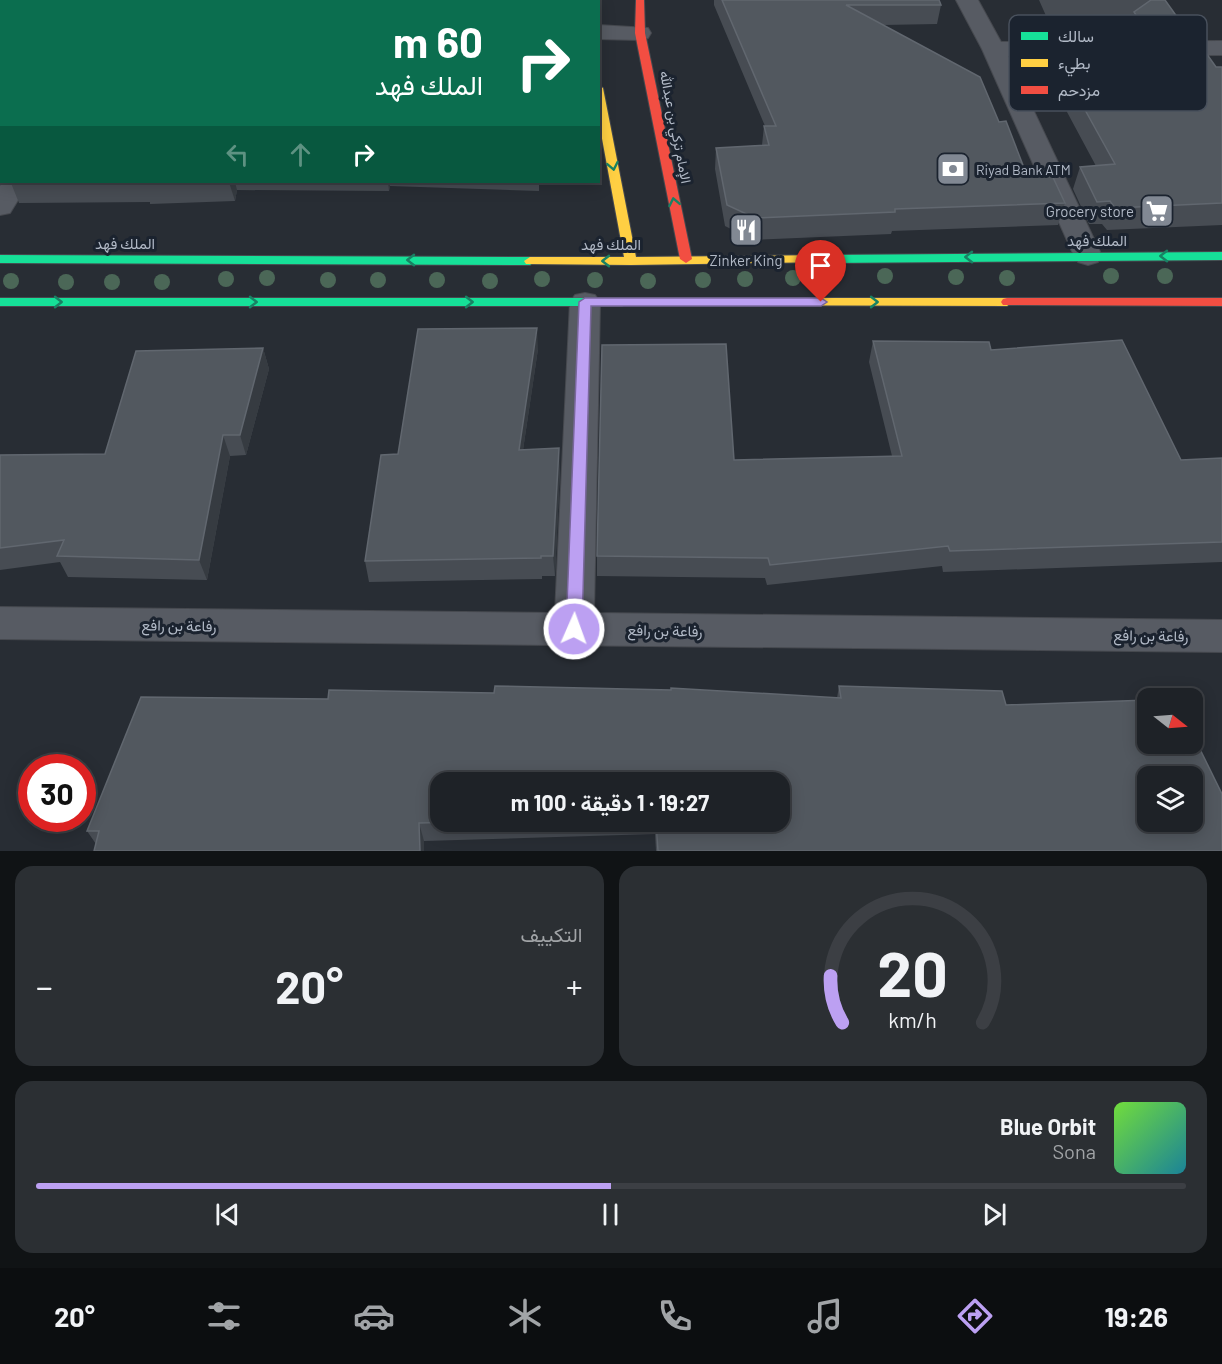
<!DOCTYPE html>
<html lang="ar">
<head>
<meta charset="utf-8">
<style>
  body { margin:0; font-family:Barlow,Vazirmatn,sans-serif; background:#2b2f33; color:#f1f3f6; direction:rtl; height:100vh; display:flex; flex-direction:column; font-size:22px; white-space:nowrap }
  * { box-sizing:border-box; margin:0 }
  p { font-size:20px; color:#a1a4a7 }
  .icon { flex:none; width:33px; height:33px; fill:none; stroke:currentColor; stroke-width:2; stroke-linecap:round; stroke-linejoin:round }
  .map { position:relative; height:851px; overflow:hidden; direction:ltr }
  .details { display:flex; flex-direction:column; gap:15px; padding:15px; background:#101315; flex:1 }
  .details>* { flex:none }
  .banner { position:absolute; left:0px; top:0px; width:600px; height:183px; box-shadow:0 3px 15px #0003,0 0 0 2px #3c3f44; direction:rtl; background:#0b6e4f; color:#fff; overflow:hidden }
  .needle { width:39px; rotate:107deg }
  .tools { position:absolute; left:1137px; top:688px; display:grid; gap:12px }
  .tools a { display:grid; place-items:center; width:66px; height:66px; border-radius:12px; background:#1e2227; box-shadow:0 3px 15px #0003,0 0 0 2px #3c3f44; font-size:30px }
  .speed { position:absolute; left:18px; top:754px; display:flex; gap:12px; font-size:30px; font-weight:700; text-align:center }
  .speed>* { display:grid; place-content:center; width:78px; height:78px; border-radius:50%; background:#1e2227; box-shadow:0 3px 15px #0003,0 0 0 2px #3c3f44; line-height:1 }
  .speed .limit { border:9px solid #d22; background:#fff; color:#111 }
  .pin { position:absolute; display:grid; place-items:center; width:51px; height:51px; color:#fff; margin:-62px -26px; border-radius:50% 50% 50% 0; rotate:-45deg; box-shadow:0 0 6px #0007 }
  .pin .icon { rotate:45deg }
  .me { position:absolute; width:66px; margin:-33px; rotate:2deg; stroke-linejoin:round; filter:drop-shadow(0 0 4px #0008) }
  .turn { display:flex; align-items:center; gap:21px; height:126px; padding:0 18px; font-size:27px }
  .turn .icon { width:78px; height:78px; stroke-width:2.5 }
  .turn b { display:block; font-size:42px; line-height:51px }
  .lanes { display:flex; align-items:center; height:57px; padding:0 18px; background:#0003; justify-content:center; gap:30px; direction:ltr }
  .lanes .off { opacity:.35 }
  .big { font-size:45px; font-weight:700; line-height:1.1 }
  .details .tile { flex:1; display:flex; flex-direction:column; justify-content:center; gap:9px; min-width:0; padding:0 21px; border-radius:18px; background:#2b2f33 }
  .details .dial { align-items:center; gap:0 }
  .dial svg { height:156px; overflow:visible; fill:none; stroke:#3c3f44; stroke-width:7; stroke-linecap:round; text-anchor:middle }
  .dial text { fill:#f1f3f6; stroke:none }
  .song { display:flex; align-items:center; gap:18px }
  .cover { width:72px; height:72px; border-radius:9px; background:linear-gradient(135deg,hsl(100 70% 55%),hsl(190 70% 35%)) }
  .played { height:6px; border-radius:3px; background:linear-gradient(90deg,#bca0f2 50%,#3c3f44 50%) }
  .keys { display:flex; justify-content:space-around; direction:ltr }
  .heat { display:flex; justify-content:space-between; align-items:center; font-size:33px; direction:ltr }
  .details .tiles { flex:1; display:grid; gap:15px; grid-template-columns:1fr 1fr }
  .tile:last-child { grid-column:span 2 }
  .trip { position:absolute; left:430px; top:772px; width:360px; height:60px; border-radius:18px; background:#1e2227; box-shadow:0 3px 15px #0003,0 0 0 2px #3c3f44; font-weight:700; line-height:60px; text-align:center; direction:rtl }
  .tab-bar { display:flex; height:96px; justify-content:space-around; align-items:center; background:#0c0e10; color:#a1a4a7 }
  .tab-bar .icon { width:42px; height:42px }
  .tab-bar .active { color:#bca0f2 }
  .tab-bar b { font-size:27px; color:#f1f3f6 }
  .map>svg:first-child { display:block }
  .lines { fill:none; stroke-linecap:round; stroke-linejoin:round }
  .street-casing { stroke:#46494f; stroke-width:2 }
  .fast-casing { stroke:#46494f; stroke-width:2 }
  .slow-casing { stroke:#46494f; stroke-width:2 }
  .jam-casing { stroke:#46494f; stroke-width:2 }
  .street { fill:#575b63; fill-rule:evenodd }
  .fast { fill:#16e098; fill-rule:evenodd }
  .slow { fill:#ffcf43; fill-rule:evenodd }
  .jam { fill:#f24e42; fill-rule:evenodd }
  .tree { fill:#4b6757 }
  .wall { fill:#474c53; fill-rule:evenodd }
  .shaded-wall { fill:#363b41 }
  .building { fill:#52585f; stroke:#61676f; stroke-width:1.5; fill-rule:evenodd }
  .oneway { stroke:#188264 }
  .route { fill:#bca0f2; stroke:#7a689d; stroke-width:1.5 }
  .labels { text-anchor:middle; dominant-baseline:central; stroke-width:6; stroke-linejoin:round; paint-order:stroke }
  .far-street-label { font-size:14px; fill:#b1b9c6; stroke:#1b232f }
  .far-poi-label { font-size:14px; fill:#b1b9c6; stroke:#1b232f; text-anchor:start }
  .poi-label { font-size:15px; fill:#b1b9c6; stroke:#1b232f; text-anchor:end }
  .street-label { font-size:15px; fill:#b1b9c6; stroke:#1b232f }
  .key { fill:#1b232f; stroke:#48505c; stroke-width:1.5 }
  .key-label { font-size:16px; fill:#b1b9c6 }
</style>
</head>
<body>
<div class="map">
<svg width="1222" height="851" viewBox="0 0 1222 851">
  <rect width="100%" height="100%" fill="#282d34"/>
  <g class="lines">
    <g class="street-casing">
      <g id="street">
        <rect x="237" y="0" width="22" height="2"/>
        <polygon points="956,0 978,0 1001,42 1222,41 1222,55 1008,56 1102,256 1098,262 1088,265 1078,262 1074,256 982,49"/>
        <polygon points="598,25 648,28 651,33 648,38 640,40 598,39"/>
        <polygon points="3,182 29,182 10,213 0,215 0,186"/>
        <polygon points="585,293 595,295 600,302 594,613 1222,620 1222,652 0,639 0,607 555,613 570,302 575,295"/>
      </g>
    </g>
    <g class="fast-casing">
      <g id="fast">
        <rect x="587" y="0" width="8" height="2"/>
        <polygon points="1222,252 1222,260 827,263 821,259 827,255"/>
        <polygon points="0,255 530,257 536,261 530,265 0,263"/>
        <polygon points="0,298 622,298 628,302 622,306 0,306"/>
      </g>
    </g>
    <g class="slow-casing">
      <g id="slow">
        <polygon points="598,85 603,88 636,257 827,255 831,256 833,259 831,262 631,265 526,264 524,261 530,257 624,257 598,117"/>
        <polygon points="622,298 1007,298 1013,302 1007,306 618,305 616,302 618,299"/>
      </g>
    </g>
    <g class="jam-casing">
      <g id="jam">
        <polygon points="636,0 644,0 645,33 692,259 686,263 680,259 635,33"/>
        <polygon points="1007,298 1222,298 1222,306 1003,305 1001,302 1003,299"/>
      </g>
    </g>
    <use href="#street" class="street"/>
    <use href="#fast" class="fast"/>
    <use href="#slow" class="slow"/>
    <use href="#jam" class="jam"/>
  </g>
  <g class="tree">
    <circle cx="885" cy="276" r="8"/>
    <circle cx="1111" cy="276" r="8"/>
    <circle cx="1165" cy="276" r="8"/>
    <circle cx="956" cy="277" r="8"/>
    <circle cx="267" cy="278" r="8"/>
    <circle cx="793" cy="278" r="8"/>
    <circle cx="1007" cy="278" r="8"/>
    <circle cx="226" cy="279" r="8"/>
    <circle cx="542" cy="279" r="8"/>
    <circle cx="745" cy="279" r="8"/>
    <circle cx="328" cy="280" r="8"/>
    <circle cx="378" cy="280" r="8"/>
    <circle cx="437" cy="280" r="8"/>
    <circle cx="595" cy="280" r="8"/>
    <circle cx="703" cy="280" r="8"/>
    <circle cx="11" cy="281" r="8"/>
    <circle cx="490" cy="281" r="8"/>
    <circle cx="648" cy="281" r="8"/>
    <circle cx="66" cy="282" r="8"/>
    <circle cx="112" cy="282" r="8"/>
    <circle cx="162" cy="282" r="8"/>
  </g>
  <g class="wall">
    <polygon points="0,0 189,0 189,2 2,2 2,182 0,183"/>
    <polygon points="714,0 939,0 941,5 937,24 883,25 999,122 1026,173 1065,203 1058,225 892,231 891,234 753,240 725,226 715,169 716,148 762,145 764,126 765,126 714,5"/>
    <polygon points="1039,0 1165,0 1180,21 1174,37 1216,67 1222,67 1222,225 1107,230 1102,224 1089,224 1073,189 1080,167 1096,166 1067,112 1074,90 1165,88 1146,58 1152,39 1134,39 1128,30 1132,17 1047,18"/>
    <polygon points="12,182 539,182 539,191 390,186 389,191 237,190 235,201 150,204 150,202 19,203 11,183"/>
    <polygon points="873,341 991,350 1181,460 1222,458 1222,562 943,572 942,566 767,585 765,578 597,576 597,556 734,460 892,456 869,362"/>
    <polygon points="263,348 269,369 246,455 230,456 207,580 68,577 60,562 0,570 0,455 105,454"/>
    <polygon points="538,349 523,450 560,469 555,576 542,576 542,579 369,582 365,561 398,454"/>
    <path d="M839,686L1006,705L1222,851H656L655,834L424,841L96,844L87,831L328,699L494,693L837,698ZM780,783V822H441Z"/>
  </g>
  <g class="shaded-wall">
    <rect x="179" y="0" width="10" height="2"/>
    <polygon points="0,173 2,176 2,182 0,183"/>
    <polygon points="229,182 235,182 237,190 235,201"/>
    <polygon points="388,182 390,182 390,186 389,191"/>
    <polygon points="537,328 538,349 520,470 519,450"/>
    <polygon points="263,348 269,369 246,455 240,435"/>
    <polygon points="223,435 230,456 207,580 199,560"/>
    <polygon points="559,448 560,469 555,576 553,556"/>
    <polygon points="419,823 424,841 424,851 420,851"/>
  </g>
  <g class="building">
    <polygon points="0,0 179,0 179,2 2,2 2,160 0,160"/>
    <polygon points="265,0 473,0 472,2 265,2"/>
    <polygon points="722,0 939,0 941,5 846,5 980,77 999,122 1006,121 1026,173 1050,171 1065,203 895,209 895,212 755,218 727,205 716,148 769,145 764,126 776,126"/>
    <polygon points="1151,0 1165,0 1180,21 1140,21 1134,12"/>
    <polygon points="1194,36 1216,67 1222,67 1222,203 1115,208 1110,201 1097,202 1080,167 1115,164 1074,90 1186,87 1153,37"/>
    <polygon points="12,182 214,182 144,184 145,182 11,183"/>
    <polygon points="537,328 519,450 559,448 553,556 541,556 541,558 365,561 381,455 398,454 418,329"/>
    <polygon points="1122,340 1181,460 1222,458 1222,542 950,551 948,546 770,565 768,558 597,556 602,345 726,344 734,460 902,456 873,341 989,342 991,350"/>
    <polygon points="263,348 240,435 223,435 199,560 57,556 64,540 0,548 0,455 105,454 136,351"/>
    <path d="M495,686L671,690V688L841,698L839,686L1002,691L1006,705L1148,700V744H1192V733L1222,794V851H658L656,822H780V783H441V822H460L419,823L420,851H94L99,831H87L141,697L328,699L329,690L494,693ZM1148,777H1192V822H1148Z"/>
  </g>
  <defs><path id="oneway-chevron" d="M-2-3.5L2.5 0L-2 3.5" fill="none" stroke-width="1.6" stroke-linecap="round" stroke-linejoin="round" transform="scale(1.5)"/></defs>
  <g class="oneway">
    <use href="#oneway-chevron" transform="translate(613 166) rotate(79)"/>
    <use href="#oneway-chevron" transform="translate(674 202) rotate(-101)"/>
    <use href="#oneway-chevron" transform="translate(1164 256) rotate(180)"/>
    <use href="#oneway-chevron" transform="translate(969 257) rotate(180)"/>
    <use href="#oneway-chevron" transform="translate(411 260) rotate(-180)"/>
    <use href="#oneway-chevron" transform="translate(606 261) rotate(-180)"/>
    <use href="#oneway-chevron" transform="translate(58 302)"/>
    <use href="#oneway-chevron" transform="translate(253 302)"/>
    <use href="#oneway-chevron" transform="translate(469 302)"/>
    <use href="#oneway-chevron" transform="translate(874 302)"/>
  </g>
  <polygon class="route" points="585,298 821,298 827,302 821,306 591,306 582,629 580,633 574,635 569,633 566,629 579,302"/>
  <defs>
    <g id="bank-square" transform="scale(1.725)"><rect x="-9" y="-9" width="18" height="18" rx="4" fill="#818893" stroke="#1b232f"/><path d="M-6-4H6V4H-6ZM0-2.3a2.3 2.3 0 1 0 0 4.6a2.3 2.3 0 1 0 0-4.6Z" fill="#fff"/></g>
    <g id="supermarket-square" transform="scale(1.725)"><rect x="-9" y="-9" width="18" height="18" rx="4" fill="#818893" stroke="#1b232f"/><path d="M-6-5.5h2.5l.6 2H6L4.5 2H-2.5L-4.4-4H-6ZM-1.5 3.2a1.3 1.3 0 1 0 .1 0ZM3 3.2a1.3 1.3 0 1 0 .1 0Z" fill="#fff"/></g>
    <g id="restaurant-square" transform="scale(1.725)"><rect x="-9" y="-9" width="18" height="18" rx="4" fill="#818893" stroke="#1b232f"/><path d="M-5-6h1v4h1v-4h1v4h1v-4h1v5L-1.5 .5V6h-2V.5L-5-1ZM5-6V6H3V1.5H1.5Q1.5-4 5-6Z" fill="#fff"/></g>
  </defs>
  <g fill-rule="evenodd">
    <use href="#bank-square" x="953" y="169"/>
    <use href="#supermarket-square" x="1157" y="211"/>
    <use href="#restaurant-square" x="746" y="230"/>
  </g>
  <g class="labels">
    <g class="far-street-label">
      <text transform="translate(676 127) rotate(79)">الإمام تركي بن عبدالله</text>
    </g>
    <g class="far-poi-label">
      <text x="976" y="169">Riyad Bank ATM</text>
    </g>
    <g class="poi-label">
      <text x="1134" y="211">Grocery store</text>
      <text x="746" y="260" text-anchor="middle">Zinker King</text>
    </g>
    <g class="street-label">
      <text x="1097" y="240">الملك فهد</text>
      <text x="125" y="243">الملك فهد</text>
      <text x="611" y="244">الملك فهد</text>
      <text transform="translate(179 625) rotate(1)">رفاعة بن رافع</text>
      <text transform="translate(665 630) rotate(1)">رفاعة بن رافع</text>
      <text transform="translate(1151 635) rotate(1)">رفاعة بن رافع</text>
    </g>
  </g>
  <rect x="1009" y="15" width="198" height="96" rx="9" class="key"/>
  <rect x="1021" y="32" width="27" height="8" fill="#16e098"/>
  <rect x="1021" y="59" width="27" height="8" fill="#ffcf43"/>
  <rect x="1021" y="86" width="27" height="8" fill="#f24e42"/>
  <g class="key-label">
    <text x="1058" y="42">سالك</text>
    <text x="1058" y="69">بطيء</text>
    <text x="1058" y="96">مزدحم</text>
  </g>
</svg>
<div class="tools">
<a><svg class="needle" viewBox="-14 -14 28 28"><path d="M0-13l5 13h-10z" fill="#e53935"/><path d="M0 13l5-13h-10z" fill="#a1a4a7"/></svg></a>
<a><svg class="icon" aria-label="layers" viewBox="0 0 24 24"><path d="M12 4l9 5-9 5-9-5zM3 14l9 5 9-5"/></svg></a>
</div>
<div class="speed"><div class="limit">30</div></div>
<div class="pin" style="left:821px;top:302px;background:#d93025"><svg class="icon" aria-label="arrive" viewBox="0 0 24 24"><path d="M6 21V4h12l-3 4 3 4H6"/></svg></div>
<svg class="me" style="left:574px;top:629px" viewBox="-20 -20 40 40"><circle r="17" fill="#bca0f2" stroke="#fff" stroke-width="3"/><path d="M0-11L8 9 0 5-8 9z" fill="#fff"/></svg>
<div class="trip">19:27 · 1 دقيقة · 100 m</div>
<div class="banner">
<div class="turn"><svg class="icon" aria-label="right" viewBox="0 0 24 24"><path d="M7 20v-9h11M14 6l5 5-5 5"/></svg><div><b>60 m</b>الملك فهد</div></div>
<div class="lanes"><svg class="icon off" aria-label="left" viewBox="0 0 24 24"><path d="M17 20v-9H6M10 6l-5 5 5 5"/></svg><svg class="icon off" aria-label="ahead" viewBox="0 0 24 24"><path d="M12 20V5M6 11l6-6 6 6"/></svg><svg class="icon" aria-label="right" viewBox="0 0 24 24"><path d="M7 20v-9h11M14 6l5 5-5 5"/></svg></div>
</div>
</div>
<section class="details">
<div class="tiles">
<div class="tile dial"><svg viewBox="0 0 100 80">
<path d="M14 69A42 42 0 1 1 86 69"/>
<path d="M14 69A42 42 0 0 1 8 45" stroke="#bca0f2"/>
<text x="50" y="56" font-size="32" font-weight="700">20</text>
<text x="50" y="72" font-size="11">km/h</text>
</svg></div>
<div class="tile"><p>التكييف</p>
<div class="heat"><a>−</a><b class="big">20°</b><a>+</a></div>
</div>
<div class="tile">
<div class="song"><i class="cover"></i><div><b>Blue Orbit</b><p>Sona</p></div></div>
<div class="played"></div>
<div class="keys"><svg class="icon" aria-label="previous" viewBox="0 0 24 24"><path d="M18 5L8 12l10 7zM5 5v14"/></svg><svg class="icon" aria-label="pause" viewBox="0 0 24 24"><path d="M8 5v14M16 5v14"/></svg><svg class="icon" aria-label="next" viewBox="0 0 24 24"><path d="M6 5l10 7-10 7zM19 5v14"/></svg></div>
</div>
</div>
</section>
<nav class="tab-bar">
<b>19:26</b>
<svg class="icon active" aria-label="directions" viewBox="0 0 24 24"><path d="M12 3l9 9-9 9-9-9zM9 14v-3h6M13 9l2 2-2 2"/></svg>
<svg class="icon" aria-label="music" viewBox="0 0 24 24"><path d="M9 18V5l10-2v13"/><circle cx="6" cy="18" r="3"/><circle cx="16" cy="16" r="3"/></svg>
<svg class="icon" aria-label="phone" viewBox="0 0 24 24"><path d="M5 4h4l2 5-3 2q2 4 5 5l2-3 5 2v4C11 20 4 13 5 4z"/></svg>
<svg class="icon" aria-label="climate" viewBox="0 0 24 24"><path d="M12 3v18M4 7l16 10M4 17L20 7"/></svg>
<svg class="icon" aria-label="car" viewBox="0 0 24 24"><path d="M5 17H2v-5l4-1 3-4h7l3 4 3 1v5h-3M9 17h6M6 11h13"/><circle cx="7" cy="17" r="2"/><circle cx="17" cy="17" r="2"/></svg>
<svg class="icon" aria-label="filters" viewBox="0 0 24 24"><path d="M4 7h16M4 17h16"/><circle cx="9" cy="7" r="2"/><circle cx="15" cy="17" r="2"/></svg>
<b>20°</b>
</nav>
</body>
</html>
